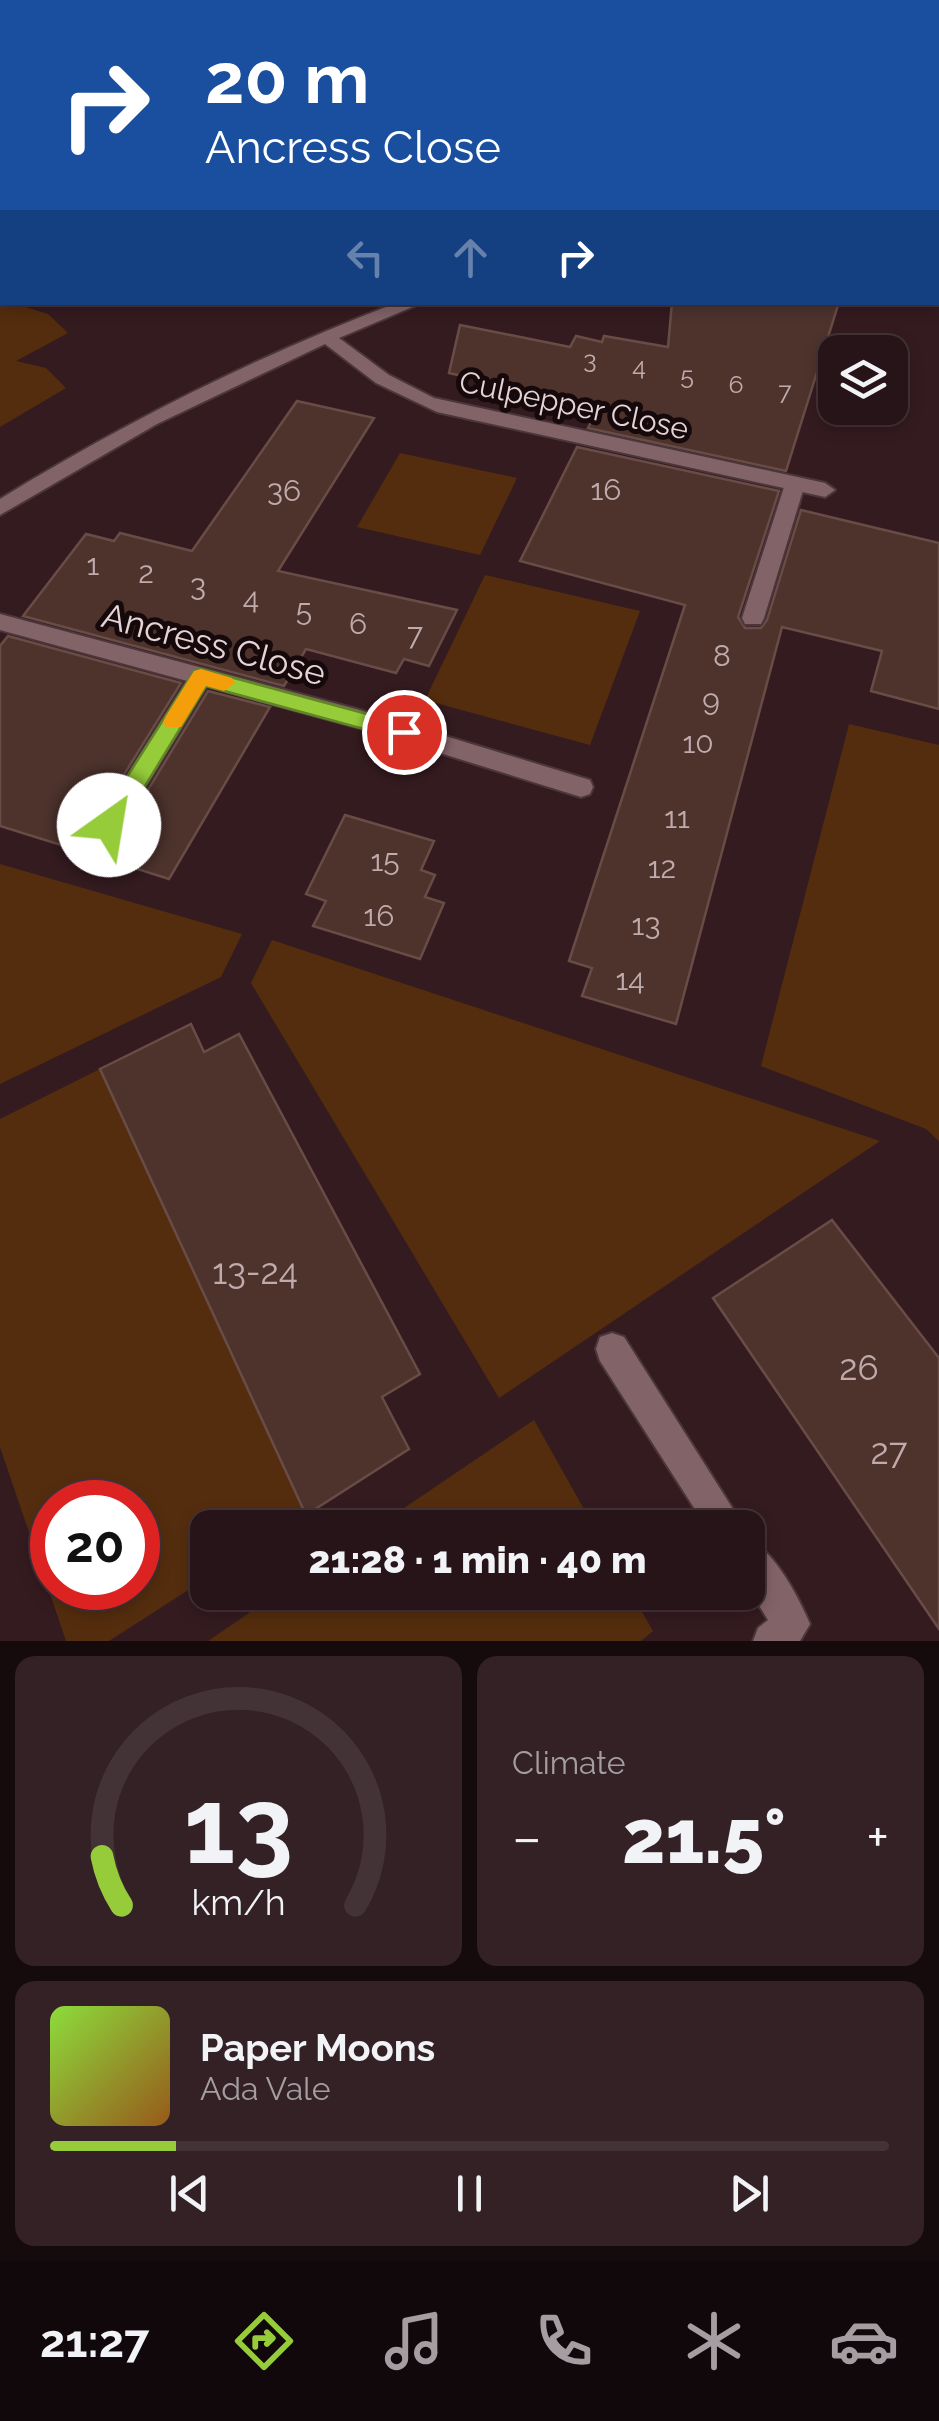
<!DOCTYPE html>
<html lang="en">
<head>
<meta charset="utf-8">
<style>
  body { margin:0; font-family:Raleway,sans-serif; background:#332125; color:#f1f3f6; height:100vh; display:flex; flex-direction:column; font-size:38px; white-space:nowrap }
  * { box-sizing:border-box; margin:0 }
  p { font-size:32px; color:#a49ea2 }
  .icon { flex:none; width:55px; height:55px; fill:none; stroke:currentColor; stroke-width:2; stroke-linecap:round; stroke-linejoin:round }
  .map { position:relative; height:1641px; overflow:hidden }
  .side { display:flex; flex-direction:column; gap:15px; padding:15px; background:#150b0d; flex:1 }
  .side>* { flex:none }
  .banner { position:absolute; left:0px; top:0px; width:940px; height:305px; box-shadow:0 5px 15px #0003,0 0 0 2px #433337; background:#1a4fa0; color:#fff; overflow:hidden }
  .fabs { position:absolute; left:818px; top:335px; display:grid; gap:20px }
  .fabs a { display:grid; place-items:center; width:90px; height:90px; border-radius:20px; background:#271418; box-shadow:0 5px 15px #0003,0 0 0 2px #433337; font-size:50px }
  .speed { position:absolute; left:30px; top:1480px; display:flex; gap:20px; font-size:50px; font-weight:700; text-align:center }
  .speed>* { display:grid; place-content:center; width:130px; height:130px; border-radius:50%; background:#271418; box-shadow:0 5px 15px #0003,0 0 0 2px #433337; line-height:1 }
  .speed .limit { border:15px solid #d22; background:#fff; color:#111 }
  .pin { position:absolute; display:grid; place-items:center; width:85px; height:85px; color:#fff; margin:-42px; border:5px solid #fff; border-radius:50%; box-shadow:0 2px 10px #0007 }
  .me { position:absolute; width:110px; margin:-55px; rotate:32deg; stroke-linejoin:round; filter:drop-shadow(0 0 8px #0008) }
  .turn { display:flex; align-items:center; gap:35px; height:210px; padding:0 40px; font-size:45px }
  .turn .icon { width:130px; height:130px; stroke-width:2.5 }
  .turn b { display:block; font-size:70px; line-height:85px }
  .lanes { display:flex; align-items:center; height:95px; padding:0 40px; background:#0003; justify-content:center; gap:50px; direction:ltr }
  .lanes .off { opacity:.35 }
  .big { font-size:75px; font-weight:800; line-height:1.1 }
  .side .widget { flex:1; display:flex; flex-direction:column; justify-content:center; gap:15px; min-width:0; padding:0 35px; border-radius:20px; background:#332125 }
  .side .dial { align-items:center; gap:0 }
  .dial svg { height:260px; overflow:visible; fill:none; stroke:#433337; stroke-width:7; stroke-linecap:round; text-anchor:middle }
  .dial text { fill:#f1f3f6; stroke:none }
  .song { display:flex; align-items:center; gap:30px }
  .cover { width:120px; height:120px; border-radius:15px; background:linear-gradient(135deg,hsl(90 70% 55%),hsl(30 70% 35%)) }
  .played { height:10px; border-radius:5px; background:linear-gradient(90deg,#96cc3a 15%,#433337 15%) }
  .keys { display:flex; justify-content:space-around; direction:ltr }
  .heat { display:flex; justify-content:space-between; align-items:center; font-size:55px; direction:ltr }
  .side .tiles { flex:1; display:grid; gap:15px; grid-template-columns:1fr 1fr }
  .widget:last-child { grid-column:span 2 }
  .trip { position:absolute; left:190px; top:1510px; width:575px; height:100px; border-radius:20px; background:#271418; box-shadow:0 5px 15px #0003,0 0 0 2px #433337; font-weight:800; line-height:100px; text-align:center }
  .dock { display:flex; height:160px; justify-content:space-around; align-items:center; background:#10080a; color:#a49ea2 }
  .dock .icon { width:70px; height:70px }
  .dock .current { color:#96cc3a }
  .dock b { font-size:45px; color:#f1f3f6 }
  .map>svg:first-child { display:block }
  .green { fill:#542d0e; fill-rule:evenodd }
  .building { fill:#4e332d; stroke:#694c46; stroke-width:2.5 }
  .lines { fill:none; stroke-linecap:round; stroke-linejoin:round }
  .lane-casing { stroke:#4b363a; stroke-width:4 }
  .street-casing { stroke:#4b363a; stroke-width:4 }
  .lane { fill:#826368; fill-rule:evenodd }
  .street { fill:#826368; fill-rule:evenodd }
  .route { fill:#96cc3a; stroke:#628526; stroke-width:2.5 }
  .slow { fill:#f59e0b }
  .labels { text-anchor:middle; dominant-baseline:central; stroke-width:10; stroke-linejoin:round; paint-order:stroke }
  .far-number-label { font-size:25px; fill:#bfabac }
  .far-street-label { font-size:30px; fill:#e5d3d6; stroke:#15090b }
  .number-label { font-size:30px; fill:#bfabac }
  .street-label { font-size:35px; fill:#e5d3d6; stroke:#15090b }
  .near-number-label { font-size:35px; fill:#bfabac }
</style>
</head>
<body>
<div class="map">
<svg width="939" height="1641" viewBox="0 0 939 1641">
  <rect width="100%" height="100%" fill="#341b20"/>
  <g class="green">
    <polygon points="0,299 48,314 68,333 16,361 46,368 66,388 0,427"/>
    <polygon points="400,453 517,478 480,555 357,527"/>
    <polygon points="485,575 640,611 590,745 425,700"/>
    <polygon points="849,724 939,745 939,1141 926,1129 761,1066"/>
    <polygon points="0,863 0,864 242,934 221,977 0,1084"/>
    <polygon points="272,940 880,1141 499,1398 251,983"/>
    <path d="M100,1069L306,1515L286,1527L208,1528L207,1578L109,1641H66L0,1447V1119ZM52,1502H138V1588H52Z"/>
    <polygon points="534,1420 594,1527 376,1527"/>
    <polygon points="280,1592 631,1593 653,1631 641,1641 208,1641"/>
  </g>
  <g class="building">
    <polygon points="672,302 839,302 786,471 588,428 599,406 449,373 460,325 570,347 576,336 602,342 604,336 668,347"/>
    <polygon points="297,401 374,418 278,571 457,610 429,666 404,659 396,673 306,649 284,686 23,616 86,534 114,541 120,533 192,551"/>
    <polygon points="577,447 779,491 738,617 745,628 761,628 767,620 801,510 939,543 939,709 871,691 882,651 782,627 676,1024 582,996 592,968 569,961 685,605 520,561"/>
    <polygon points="8,636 181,683 77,850 0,826 0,646"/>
    <polygon points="208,691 270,707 169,879 106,859"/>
    <polygon points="345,815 434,841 421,870 435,875 425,897 444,903 420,959 313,926 326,901 306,894"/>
    <polygon points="191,1024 204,1052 239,1034 420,1374 382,1397 409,1449 306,1515 100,1069"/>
    <polygon points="832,1220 939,1358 939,1629 713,1298"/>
  </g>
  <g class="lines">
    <g class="lane-casing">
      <g id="lane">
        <rect x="0" y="257" width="2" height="10"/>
        <polygon points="795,477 805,484 764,618 761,624 745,624 742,618 785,484"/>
        <polygon points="201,668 212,677 100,862 91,866 82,862 78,855 82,848 193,671"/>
      </g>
    </g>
    <g class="street-casing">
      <g id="street">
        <polygon points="939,142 939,152 938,152 938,143"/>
        <polygon points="0,186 2,187 2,197 0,196"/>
        <path d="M399,302H424L339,338L389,375L434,398L825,483L835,490L825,497L437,412L376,383L325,344L157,424L0,515V499C127,421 259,355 399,302Z"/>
        <polygon points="0,614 360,710 590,780 593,787 590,794 581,797 360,728 0,630"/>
        <polygon points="612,1333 624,1337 745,1528 707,1528 600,1361 596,1349 600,1337"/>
        <path d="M748,1539C774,1550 799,1598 810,1624L800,1641H753L758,1628L768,1620L748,1588Z"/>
      </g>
    </g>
    <use href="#lane" class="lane"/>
    <use href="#street" class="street"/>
  </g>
  <polygon class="route" points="201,669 404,724 415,732 404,740 206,686 117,832 101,832 98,825 101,818 194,671"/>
  <polygon class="slow" points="201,669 232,678 235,683 224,691 206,686 181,727 166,727 163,722 166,716 194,671"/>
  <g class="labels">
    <g class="far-number-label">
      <text x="590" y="359">3</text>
      <text x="639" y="366">4</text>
      <text x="687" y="375">5</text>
      <text x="736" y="384">6</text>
      <text x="785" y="391">7</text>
    </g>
    <g class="far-street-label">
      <text transform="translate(574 405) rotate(12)">Culpepper Close</text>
    </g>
    <g class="number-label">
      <text x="606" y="489">16</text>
      <text x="284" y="490">36</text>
      <text x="93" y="564">1</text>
      <text x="146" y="572">2</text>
      <text x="198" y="585">3</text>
      <text x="251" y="598">4</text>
      <text x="304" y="610">5</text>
      <text x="358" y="623">6</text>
      <text x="415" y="634">7</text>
      <text x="722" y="655">8</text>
      <text x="711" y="699">9</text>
      <text x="698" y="742">10</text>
      <text x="677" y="817">11</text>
      <text x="385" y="860">15</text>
      <text x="662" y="867">12</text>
      <text x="379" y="915">16</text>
      <text x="646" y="924">13</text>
      <text x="630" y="979">14</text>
    </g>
    <g class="street-label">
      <text transform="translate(214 644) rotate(15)">Ancress Close</text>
    </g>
    <g class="near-number-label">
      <text x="255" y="1271">13-24</text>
      <text x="859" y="1367">26</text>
      <text x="889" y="1451">27</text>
    </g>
  </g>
</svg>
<div class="fabs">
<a><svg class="icon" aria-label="layers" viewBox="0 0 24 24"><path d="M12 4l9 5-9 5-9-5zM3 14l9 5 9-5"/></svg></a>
</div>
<div class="speed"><div class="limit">20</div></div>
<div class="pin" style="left:404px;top:732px;background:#d93025"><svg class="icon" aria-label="arrive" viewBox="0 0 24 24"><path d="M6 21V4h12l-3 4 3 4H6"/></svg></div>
<svg class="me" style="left:109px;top:825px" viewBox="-20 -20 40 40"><circle r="19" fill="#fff"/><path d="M0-13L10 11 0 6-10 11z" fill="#96cc3a"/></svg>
<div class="trip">21:28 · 1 min · 40 m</div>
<div class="banner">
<div class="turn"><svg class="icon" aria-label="right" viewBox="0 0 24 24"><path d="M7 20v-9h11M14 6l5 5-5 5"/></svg><div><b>20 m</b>Ancress Close</div></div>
<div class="lanes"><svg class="icon off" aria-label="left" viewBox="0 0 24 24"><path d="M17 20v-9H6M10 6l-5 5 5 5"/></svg><svg class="icon off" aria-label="ahead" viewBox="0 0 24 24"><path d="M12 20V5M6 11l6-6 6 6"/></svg><svg class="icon" aria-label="right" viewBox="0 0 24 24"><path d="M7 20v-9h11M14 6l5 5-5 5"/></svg></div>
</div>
</div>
<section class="side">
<div class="tiles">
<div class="widget dial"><svg viewBox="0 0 100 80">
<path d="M14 69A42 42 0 1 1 86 69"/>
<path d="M14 69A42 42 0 0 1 8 54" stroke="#96cc3a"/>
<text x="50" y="56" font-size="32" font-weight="700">13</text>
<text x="50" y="72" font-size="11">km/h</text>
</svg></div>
<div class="widget"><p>Climate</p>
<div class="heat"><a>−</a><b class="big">21.5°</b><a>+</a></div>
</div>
<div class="widget">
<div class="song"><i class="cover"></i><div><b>Paper Moons</b><p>Ada Vale</p></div></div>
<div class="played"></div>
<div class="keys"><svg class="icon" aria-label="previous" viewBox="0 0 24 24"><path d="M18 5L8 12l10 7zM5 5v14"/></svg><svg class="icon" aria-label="pause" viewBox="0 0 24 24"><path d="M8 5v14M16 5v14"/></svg><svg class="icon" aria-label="next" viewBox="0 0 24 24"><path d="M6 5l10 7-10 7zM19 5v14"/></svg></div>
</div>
</div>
</section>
<nav class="dock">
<b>21:27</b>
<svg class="icon current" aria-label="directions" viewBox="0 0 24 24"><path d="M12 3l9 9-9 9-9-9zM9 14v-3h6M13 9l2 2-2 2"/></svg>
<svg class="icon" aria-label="music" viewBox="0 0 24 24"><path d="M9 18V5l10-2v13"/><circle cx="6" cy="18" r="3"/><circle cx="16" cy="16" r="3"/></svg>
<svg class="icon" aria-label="phone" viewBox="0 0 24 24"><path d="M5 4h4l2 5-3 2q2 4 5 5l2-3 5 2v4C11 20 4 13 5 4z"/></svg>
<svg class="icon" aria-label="climate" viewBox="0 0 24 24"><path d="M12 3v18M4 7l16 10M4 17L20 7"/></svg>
<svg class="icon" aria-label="car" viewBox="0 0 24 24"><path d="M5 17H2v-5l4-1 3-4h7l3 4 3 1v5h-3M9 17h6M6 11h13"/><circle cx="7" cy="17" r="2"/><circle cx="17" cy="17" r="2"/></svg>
</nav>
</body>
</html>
